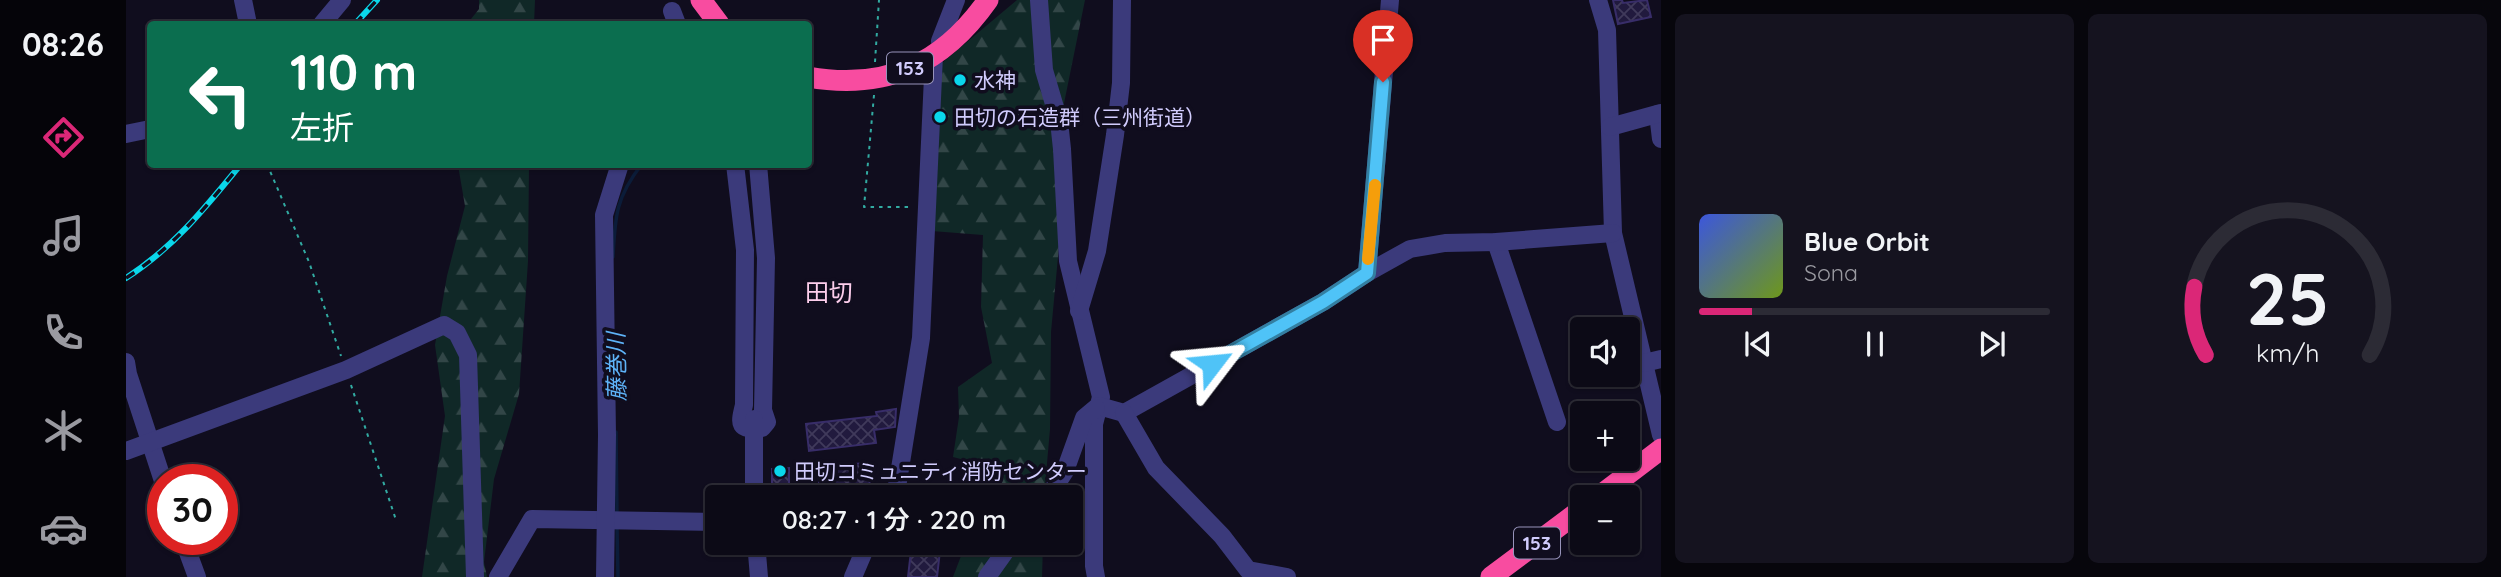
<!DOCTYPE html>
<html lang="ja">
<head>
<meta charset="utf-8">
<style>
  body { margin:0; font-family:Quicksand,"Noto Sans JP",sans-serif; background:#15131f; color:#f1f3f6; height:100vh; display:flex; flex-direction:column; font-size:26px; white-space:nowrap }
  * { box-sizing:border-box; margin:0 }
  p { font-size:23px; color:#9a9aa1 }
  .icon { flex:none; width:38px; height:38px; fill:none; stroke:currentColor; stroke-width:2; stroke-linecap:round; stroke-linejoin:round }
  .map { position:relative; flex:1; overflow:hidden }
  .panel { display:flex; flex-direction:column; gap:14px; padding:14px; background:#07060c; width:840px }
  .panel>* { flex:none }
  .hud { position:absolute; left:21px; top:21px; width:665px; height:147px; border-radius:7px; box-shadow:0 2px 5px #0004,0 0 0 2px #2c2b35; background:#0b6e4f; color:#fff; overflow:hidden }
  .fabs { position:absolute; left:1444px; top:317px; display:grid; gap:14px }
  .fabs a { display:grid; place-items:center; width:70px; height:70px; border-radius:7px; background:#0c0a16; box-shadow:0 2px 5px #0004,0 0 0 2px #2c2b35; font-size:35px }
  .speed { position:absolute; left:21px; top:464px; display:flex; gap:14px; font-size:35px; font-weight:700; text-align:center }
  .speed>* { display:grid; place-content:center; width:91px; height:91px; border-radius:50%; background:#0c0a16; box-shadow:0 2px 5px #0004,0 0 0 2px #2c2b35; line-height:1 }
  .speed .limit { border:10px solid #d22; background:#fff; color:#111 }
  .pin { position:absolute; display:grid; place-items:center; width:60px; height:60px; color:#fff; margin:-72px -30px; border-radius:50% 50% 50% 0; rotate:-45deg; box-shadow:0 0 7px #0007 }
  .pin .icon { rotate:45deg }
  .me { position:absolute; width:77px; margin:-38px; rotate:61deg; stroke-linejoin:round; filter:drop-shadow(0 0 5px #0008) }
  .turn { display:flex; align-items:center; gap:24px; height:147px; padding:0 28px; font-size:32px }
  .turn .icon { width:91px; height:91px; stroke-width:2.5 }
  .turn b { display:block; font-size:49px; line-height:60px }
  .panel .card { flex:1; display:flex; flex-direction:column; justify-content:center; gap:10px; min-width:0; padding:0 24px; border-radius:10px; background:#15131f }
  .panel .dial { align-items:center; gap:0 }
  .dial svg { height:182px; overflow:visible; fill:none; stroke:#2c2b35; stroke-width:7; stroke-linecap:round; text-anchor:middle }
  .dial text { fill:#f1f3f6; stroke:none }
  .song { display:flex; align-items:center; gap:21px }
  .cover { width:84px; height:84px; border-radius:10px; background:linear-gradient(135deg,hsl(230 70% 55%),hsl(80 70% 35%)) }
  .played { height:7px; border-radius:4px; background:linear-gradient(90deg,#db2777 15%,#2c2b35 15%) }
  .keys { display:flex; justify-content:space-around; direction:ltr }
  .panel .tiles { flex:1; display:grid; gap:14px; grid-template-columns:repeat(2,1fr) }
  .trip { position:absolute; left:579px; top:485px; width:378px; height:70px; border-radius:7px; background:#0c0a16; box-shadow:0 2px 5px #0004,0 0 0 2px #2c2b35; font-weight:600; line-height:70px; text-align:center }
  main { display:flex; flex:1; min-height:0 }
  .dock { display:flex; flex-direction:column; width:126px; justify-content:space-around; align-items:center; background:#050409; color:#9a9aa1 }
  .dock .icon { width:49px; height:49px }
  .dock .selected { color:#db2777 }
  .dock b { font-size:32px; color:#f1f3f6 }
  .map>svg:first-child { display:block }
  .forest { fill:url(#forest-firs) }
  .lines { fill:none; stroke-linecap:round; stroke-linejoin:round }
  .stream { stroke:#0b1c39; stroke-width:3.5 }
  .building { fill:url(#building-cross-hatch); stroke:#382d69; stroke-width:2 }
  .path { stroke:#32aba2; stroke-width:2; stroke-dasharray:3.5 5; stroke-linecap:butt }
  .minor { stroke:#3b3a7b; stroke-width:18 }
  .highway { stroke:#f84ca0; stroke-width:21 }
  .rail-casing { stroke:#0ad7eb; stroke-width:6 }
  .rail { stroke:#100d1e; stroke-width:3.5; stroke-dasharray:10; stroke-linecap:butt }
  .route-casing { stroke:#337fa1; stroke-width:18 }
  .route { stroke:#4fc3f7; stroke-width:12 }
  .slow { stroke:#f59e0b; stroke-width:12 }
  .poi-dot { fill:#0ad7eb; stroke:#100d1e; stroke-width:2.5 }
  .labels { text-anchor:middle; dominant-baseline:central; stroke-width:7; stroke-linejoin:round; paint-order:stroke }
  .shield { fill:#100d1e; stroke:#9793ba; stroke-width:2 }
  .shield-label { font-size:19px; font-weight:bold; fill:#d1ccfd }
  .poi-label { font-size:21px; fill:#d1ccfd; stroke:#100d1e; text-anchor:start }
  .water-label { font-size:23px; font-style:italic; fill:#5eb3f8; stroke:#100d1e }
  .quarter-label { font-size:24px; fill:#fdceec; stroke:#100d1e }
</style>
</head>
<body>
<main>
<nav class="dock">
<b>08:26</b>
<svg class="icon selected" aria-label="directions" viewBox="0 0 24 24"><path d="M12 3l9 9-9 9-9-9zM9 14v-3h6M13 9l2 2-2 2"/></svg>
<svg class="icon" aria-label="music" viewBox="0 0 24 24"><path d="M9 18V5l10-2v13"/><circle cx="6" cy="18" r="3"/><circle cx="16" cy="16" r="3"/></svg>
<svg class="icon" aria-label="phone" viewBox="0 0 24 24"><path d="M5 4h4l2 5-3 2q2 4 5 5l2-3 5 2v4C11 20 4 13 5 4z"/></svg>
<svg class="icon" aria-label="climate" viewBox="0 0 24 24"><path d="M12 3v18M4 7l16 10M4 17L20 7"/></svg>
<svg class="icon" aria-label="car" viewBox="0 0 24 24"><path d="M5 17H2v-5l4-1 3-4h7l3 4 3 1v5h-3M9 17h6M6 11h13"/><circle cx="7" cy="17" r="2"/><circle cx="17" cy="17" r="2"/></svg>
</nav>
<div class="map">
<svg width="1535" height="577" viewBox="0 0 1535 577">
  <defs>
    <pattern id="forest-firs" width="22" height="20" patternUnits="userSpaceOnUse" patternTransform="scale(1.75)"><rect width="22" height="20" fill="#102827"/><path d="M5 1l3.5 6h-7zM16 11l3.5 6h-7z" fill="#324647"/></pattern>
    <pattern id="building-cross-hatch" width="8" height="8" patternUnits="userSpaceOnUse" patternTransform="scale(1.75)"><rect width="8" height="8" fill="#211a3e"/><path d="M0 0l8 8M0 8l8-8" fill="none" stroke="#403a5b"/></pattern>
  </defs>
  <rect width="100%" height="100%" fill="#100d1e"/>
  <g class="forest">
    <polygon points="353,0 409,0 408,24 341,24 353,9"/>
    <polygon points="891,0 959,0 934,123 933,246 925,332 924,429 918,497 861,497 874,469 827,457 833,417 832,387 866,363 855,307 857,235 806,231 816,63"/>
    <polygon points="332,165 403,165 402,261 393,394 368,479 358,562 361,577 296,577 319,416 309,345 321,276 339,206"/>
    <polygon points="840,543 917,543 916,577 827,577"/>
  </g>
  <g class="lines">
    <g class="stream">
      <path d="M487,257C489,216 490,197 516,164"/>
      <polyline points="490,432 491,516"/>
      <polyline points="491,527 492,577"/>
    </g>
  </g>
  <g class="building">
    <polygon points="1487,0 1496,0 1497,3 1521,0 1525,17 1492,24"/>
    <polygon points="770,409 769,427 748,430 750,443 683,451 680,424 751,416 750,412"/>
    <polygon points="742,463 744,487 749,486 749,497 694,497 692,466"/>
    <polygon points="663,468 663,497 642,497 642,485 646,485 646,469"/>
    <polygon points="786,542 815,542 811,577 782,577"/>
  </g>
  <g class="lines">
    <g class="path">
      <polyline points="749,62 753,0"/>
      <polyline points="748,95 738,207 785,207"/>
      <polyline points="141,164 183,262 215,356"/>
      <polyline points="225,385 270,520"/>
    </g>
    <g class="minor">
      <polyline points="117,0 122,24"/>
      <polyline points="913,0 918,70 933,121 936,149 942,261 975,397 968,424 968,566 970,577"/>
      <polyline points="1472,0 1481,30 1487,233 1535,435"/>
      <polyline points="546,11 551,24"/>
      <polyline points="196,24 216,0"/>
      <polyline points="816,49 814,41 830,0"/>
      <polyline points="1532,114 1535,139"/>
      <polyline points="1484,127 1535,113"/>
      <polyline points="0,134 24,129"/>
      <path d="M609,164L619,250L618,405C613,425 612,430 636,428L641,422L637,410L640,258L632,164"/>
      <polyline points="1370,242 1431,422"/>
      <polyline points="1241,273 1264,0"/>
      <polyline points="953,311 971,251 989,135 995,83 996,0"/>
      <polyline points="0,362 2,374 37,481"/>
      <polyline points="1518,363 1535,359"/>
      <polyline points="973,406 998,413 1197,302 1241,273 1284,249 1319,243 1370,242 1487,233"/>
      <polyline points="998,413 1030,468 1096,536 1122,570 1161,577"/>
      <polyline points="628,419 628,497"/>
      <polyline points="0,451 220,370 318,325 331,333 342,355 349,577"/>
      <polyline points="768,497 772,481 795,338 808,55"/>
      <polyline points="922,497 939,471 958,418 970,408"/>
      <polyline points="57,539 71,577"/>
      <polyline points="630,542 633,577"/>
      <polyline points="372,577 406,519 592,522"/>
      <polyline points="479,577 481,435 478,215 494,164"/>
      <polyline points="727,577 742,542"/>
      <polyline points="861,577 886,542"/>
    </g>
    <g class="highway">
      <polyline points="575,0 593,24"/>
      <path d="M682,77C760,91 817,64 862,0"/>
      <polyline points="1472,497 1535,449"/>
      <polyline points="1365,577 1456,509"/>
    </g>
    <g class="rail-casing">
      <g id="rail">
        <polyline points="229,24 251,0"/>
        <path d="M0,278C47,248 80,207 115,164"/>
      </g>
    </g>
    <use href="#rail" class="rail"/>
  </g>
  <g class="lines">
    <g class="route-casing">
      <polyline id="route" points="1086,364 1197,302 1241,273 1257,82"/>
    </g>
    <use href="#route" class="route"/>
    <polyline class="slow" points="1242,259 1249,185"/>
  </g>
  <g class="poi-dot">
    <circle cx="834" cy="80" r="7"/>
    <circle cx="814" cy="117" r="7"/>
    <circle cx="654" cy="471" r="7"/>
  </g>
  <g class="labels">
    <g class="shield">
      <rect x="761" y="52.5" width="46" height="31" rx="5"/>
      <rect x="1388" y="527.5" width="46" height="31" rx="5"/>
    </g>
    <g class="shield-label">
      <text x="784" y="68">153</text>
      <text x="1411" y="543">153</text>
    </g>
    <g class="poi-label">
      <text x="848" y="80">水神</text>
      <text x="828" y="117">田切の石造群（三州街道）</text>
      <text x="668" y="471">田切コミュニティ消防センター</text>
    </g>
    <g class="water-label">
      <text transform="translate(490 367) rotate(-91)">藤巻川</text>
    </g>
    <g class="quarter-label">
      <text x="703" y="292">田切</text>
    </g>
  </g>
</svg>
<div class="fabs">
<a><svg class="icon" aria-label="sound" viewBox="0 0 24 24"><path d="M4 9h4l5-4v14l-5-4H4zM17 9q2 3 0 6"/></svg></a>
<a>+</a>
<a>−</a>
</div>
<div class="speed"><div class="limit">30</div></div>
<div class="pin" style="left:1257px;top:82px;background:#d93025"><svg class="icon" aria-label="arrive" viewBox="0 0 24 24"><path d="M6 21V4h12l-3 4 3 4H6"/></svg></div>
<svg class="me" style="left:1086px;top:364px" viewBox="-20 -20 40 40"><path d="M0-17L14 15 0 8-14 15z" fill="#4fc3f7" stroke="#fff" stroke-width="4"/></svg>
<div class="trip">08:27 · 1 分 · 220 m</div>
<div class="hud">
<div class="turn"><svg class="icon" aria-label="left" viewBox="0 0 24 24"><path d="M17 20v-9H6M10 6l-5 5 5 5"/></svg><div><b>110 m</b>左折</div></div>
</div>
</div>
<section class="panel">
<div class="tiles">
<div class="card">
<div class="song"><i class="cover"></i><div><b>Blue Orbit</b><p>Sona</p></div></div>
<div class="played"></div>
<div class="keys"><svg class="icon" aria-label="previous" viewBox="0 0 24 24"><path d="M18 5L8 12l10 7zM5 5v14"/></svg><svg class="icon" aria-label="pause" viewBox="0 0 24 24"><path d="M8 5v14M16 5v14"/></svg><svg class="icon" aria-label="next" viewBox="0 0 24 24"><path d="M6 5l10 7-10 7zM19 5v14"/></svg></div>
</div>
<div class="card dial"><svg viewBox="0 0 100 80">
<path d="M14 69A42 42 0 1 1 86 69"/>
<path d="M14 69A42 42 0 0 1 9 39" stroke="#db2777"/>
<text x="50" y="56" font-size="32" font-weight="700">25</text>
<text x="50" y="72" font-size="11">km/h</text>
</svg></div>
</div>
</section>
</main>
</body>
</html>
